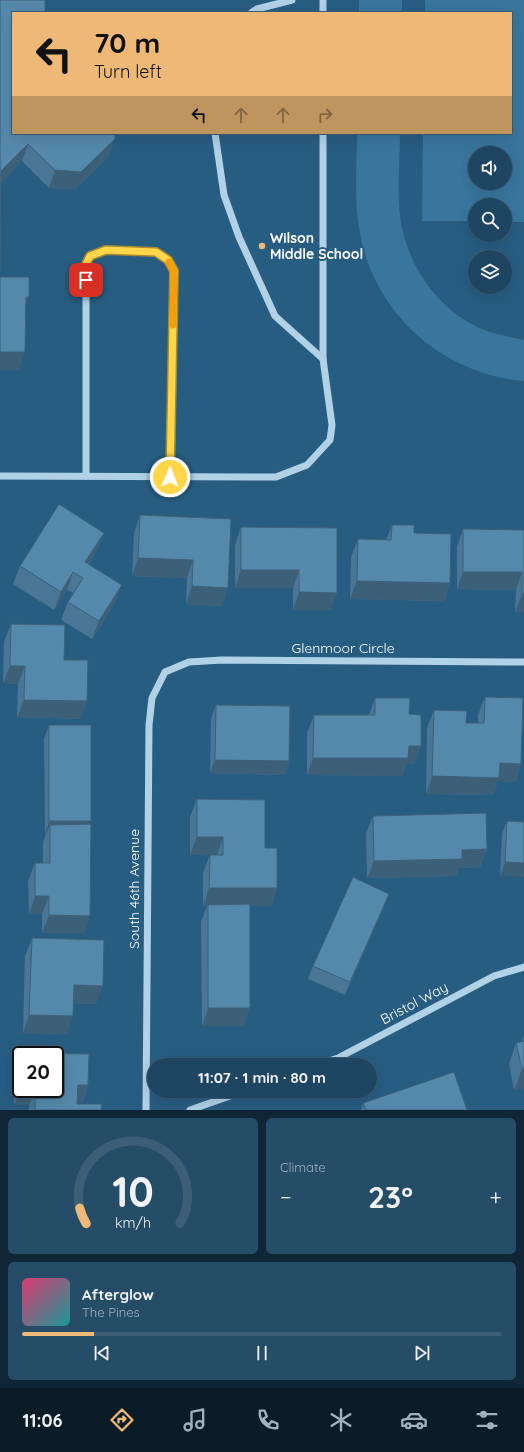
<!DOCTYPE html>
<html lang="en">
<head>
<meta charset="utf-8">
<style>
  body { margin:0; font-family:Quicksand,sans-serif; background:#264d68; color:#f1f3f6; height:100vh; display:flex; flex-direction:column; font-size:15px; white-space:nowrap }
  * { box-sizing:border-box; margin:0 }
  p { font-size:13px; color:#a1b1be }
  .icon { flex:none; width:22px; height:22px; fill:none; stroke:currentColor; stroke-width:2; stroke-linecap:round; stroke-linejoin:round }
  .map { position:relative; height:1110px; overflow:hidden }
  .side { display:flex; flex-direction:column; gap:8px; padding:8px; background:#102636; flex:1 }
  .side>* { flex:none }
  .top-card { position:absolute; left:12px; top:12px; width:500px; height:122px; border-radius:0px; box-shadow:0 4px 16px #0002,0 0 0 1px #3c5e77; background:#eeb977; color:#111; overflow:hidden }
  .fabs { position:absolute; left:468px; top:146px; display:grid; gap:8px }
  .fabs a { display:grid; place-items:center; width:44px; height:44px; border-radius:50%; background:#1e4662; box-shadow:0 4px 16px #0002,0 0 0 1px #3c5e77; font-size:20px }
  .speed { position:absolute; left:12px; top:1046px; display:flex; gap:8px; font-size:20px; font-weight:700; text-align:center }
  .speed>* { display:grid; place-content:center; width:52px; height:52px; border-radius:50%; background:#1e4662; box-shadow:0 4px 16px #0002,0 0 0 1px #3c5e77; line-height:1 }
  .speed .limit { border:2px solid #111; border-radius:6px; background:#fff; color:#111 }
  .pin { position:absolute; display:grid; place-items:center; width:34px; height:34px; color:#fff; margin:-17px; border-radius:8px; box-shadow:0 2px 6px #0006 }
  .me { position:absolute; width:44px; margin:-22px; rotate:1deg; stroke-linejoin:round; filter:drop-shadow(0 0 3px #0008) }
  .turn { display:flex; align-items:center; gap:14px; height:84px; padding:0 16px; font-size:18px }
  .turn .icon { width:52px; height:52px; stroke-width:2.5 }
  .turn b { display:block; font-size:28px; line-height:34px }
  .lanes { display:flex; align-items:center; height:38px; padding:0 16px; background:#0003; justify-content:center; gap:20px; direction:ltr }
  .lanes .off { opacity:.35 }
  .big { font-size:30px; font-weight:700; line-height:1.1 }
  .side .card { flex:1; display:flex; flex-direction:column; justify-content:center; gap:6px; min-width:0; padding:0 14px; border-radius:6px; background:#264d68 }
  .side .dial { align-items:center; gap:0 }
  .dial svg { height:104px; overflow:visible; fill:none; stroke:#3c5e77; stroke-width:7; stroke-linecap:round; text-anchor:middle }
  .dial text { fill:#f1f3f6; stroke:none }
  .song { display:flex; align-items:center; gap:12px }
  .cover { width:48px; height:48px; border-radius:6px; background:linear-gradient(135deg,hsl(340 70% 55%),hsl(180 70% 35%)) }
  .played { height:4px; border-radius:2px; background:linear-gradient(90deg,#eeb977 15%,#3c5e77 15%) }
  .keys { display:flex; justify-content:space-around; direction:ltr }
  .heat { display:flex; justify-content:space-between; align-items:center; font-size:22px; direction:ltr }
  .side .tiles { flex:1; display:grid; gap:8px; grid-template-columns:1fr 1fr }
  .card:last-child { grid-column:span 2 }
  .trip { position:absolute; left:147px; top:1058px; width:230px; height:40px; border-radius:20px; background:#1e4662; box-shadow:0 4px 16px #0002,0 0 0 1px #3c5e77; font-weight:700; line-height:40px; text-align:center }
  .tab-bar { display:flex; height:64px; justify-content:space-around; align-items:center; background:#0c1c27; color:#a1b1be }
  .tab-bar .icon { width:28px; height:28px }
  .tab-bar .selected { color:#eeb977 }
  .tab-bar b { font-size:18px; color:#f1f3f6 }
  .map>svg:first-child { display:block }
  .green { fill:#39769d; fill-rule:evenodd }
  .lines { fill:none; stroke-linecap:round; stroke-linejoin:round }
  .minor { stroke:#b1d1e6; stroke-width:7 }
  .wall { fill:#497694; fill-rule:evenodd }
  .shaded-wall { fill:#3c6078 }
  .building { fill:#5589ac; stroke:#3c6078 }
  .route-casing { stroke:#a68a30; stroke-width:10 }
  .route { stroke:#ffd54a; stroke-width:7 }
  .slow { stroke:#f59e0b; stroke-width:7 }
  .poi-dot { fill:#eeb977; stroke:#285d82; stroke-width:1.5 }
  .labels { text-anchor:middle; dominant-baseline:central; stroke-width:4; stroke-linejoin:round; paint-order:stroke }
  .poi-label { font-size:14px; font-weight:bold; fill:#fff; stroke:#285d82; text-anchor:start }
  .street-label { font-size:14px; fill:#fff; stroke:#285d82 }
</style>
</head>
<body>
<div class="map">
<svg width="524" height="1110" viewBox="0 0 524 1110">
  <rect width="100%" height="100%" fill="#285d82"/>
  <g class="green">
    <rect x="359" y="0" width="43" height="13"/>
    <path d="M425,0H524V222H505V205H475V221H422L423,133H511V13H425ZM475,153H505V183H475Z"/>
    <path d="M357,133H400C400,162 396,200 402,228C411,269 438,308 477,327C492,334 508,337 524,340V381C441,374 371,311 359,227C354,197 357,164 357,133Z"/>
  </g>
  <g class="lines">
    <g class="minor">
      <polyline points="323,0 323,13"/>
      <polyline points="251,13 257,9 292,0"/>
      <polyline points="215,133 224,195 239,237 275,316 323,359"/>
      <polyline points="0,476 276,477 307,465 330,440 332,425 323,359 323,133"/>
      <polyline points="86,476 86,264 90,256 107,250 156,252 168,260 174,271 170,477"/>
      <polyline points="317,1065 338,1058 494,976 524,967"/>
      <polyline points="146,1110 149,725 152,698 165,672 189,662 222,660 524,662"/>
      <polyline points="190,1110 244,1091"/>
    </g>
  </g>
  <g class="wall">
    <polygon points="0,0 45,13 115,139 108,157 75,189 49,188 22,161 1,182"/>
    <polygon points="140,515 231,519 222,606 186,604 187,578 132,576 134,533"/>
    <polygon points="392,525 414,533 450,583 444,601 350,599 351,557 358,539 386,540"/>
    <polygon points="241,527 337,528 330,610 293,610 293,588 235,588 235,545"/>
    <polygon points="463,529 524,530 524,612 515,612 516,590 457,589 457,547"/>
    <polygon points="104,533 97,550 89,564 115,603 92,639 61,620 68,602 73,593 67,590 54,610 13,584 20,566"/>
    <polygon points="11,624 64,660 81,719 17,717 18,684 3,683 4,642"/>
    <polygon points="485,697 521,764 515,782 498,781 493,795 426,794 427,728 434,710 466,723 478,723 478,715"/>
    <polygon points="375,698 409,714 421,746 414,764 406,764 402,776 307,775 307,733 314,715 369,715"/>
    <polygon points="216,705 289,761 284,775 210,773 211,718"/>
    <polygon points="49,725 89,824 90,916 84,933 42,933 42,914 29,914 28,881 35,863 43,863 43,842 46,834 45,834 44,739"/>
    <polygon points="197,799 265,848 277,888 271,906 250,906 244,1026 202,1026 201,922 207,906 203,906 203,873 210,855 217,855 190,855 190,817"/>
    <polygon points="373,816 487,849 480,867 459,868 456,876 367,878 366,834"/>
    <polygon points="507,821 524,822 500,876 502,834"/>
    <polygon points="384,907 345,995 308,979 313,966"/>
    <polygon points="32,938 96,1004 74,1003 67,1034 23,1033 25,956"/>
    <polygon points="524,1035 524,1088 514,1090 509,1064 516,1043 522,1042"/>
    <path d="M22,1053L89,1054L88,1085L82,1103H77V1104H102L101,1110H29V1105H14L15,1070ZM21,1055H55V1089H21Z"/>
    <polygon points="363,1103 467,1110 361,1110"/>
  </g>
  <g class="shaded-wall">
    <polygon points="115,139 108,157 75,189 49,188 55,170"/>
    <polygon points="28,144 22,161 0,183 1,171"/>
    <polygon points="26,297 29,297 22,315"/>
    <polygon points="0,352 25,352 19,370 0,370"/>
    <polygon points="104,533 97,550 81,576 85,562"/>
    <polygon points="138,558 193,560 187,578 132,576"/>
    <polygon points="241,570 299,570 293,588 235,588"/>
    <polygon points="73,572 67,590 54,610 61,592"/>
    <polygon points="463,572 522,572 516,590 457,589"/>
    <polygon points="357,581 450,583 444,601 350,599"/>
    <polygon points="122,585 115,603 92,639 99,621"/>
    <polygon points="192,586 228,588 222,606 186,604"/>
    <polygon points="299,592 337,593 330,610 293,610"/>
    <polygon points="522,594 524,594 524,612 515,612"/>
    <polygon points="10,666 25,666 18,684 3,683"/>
    <polygon points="24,700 87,701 81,719 17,717"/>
    <polygon points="409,746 421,746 414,764 406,764 402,776 307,775 313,758"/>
    <polygon points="215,760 289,761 284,775 210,773"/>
    <polygon points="500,763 521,764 515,782 498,781 493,795 426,794 432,776"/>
    <polygon points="49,821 91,821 86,834 50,825 46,834 45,834"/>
    <polygon points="197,837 223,837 217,855 190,855"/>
    <polygon points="487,849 480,867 459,868 456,876 367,878 374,861 462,850"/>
    <polygon points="505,862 524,863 524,877 500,876"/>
    <polygon points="209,888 277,888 271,906 203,906"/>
    <polygon points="389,894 384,907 345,995 350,982"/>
    <polygon points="35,896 49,896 42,914 29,914"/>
    <polygon points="49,915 90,916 84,933 42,933"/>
    <polygon points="74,985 103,986 96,1004 68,1003"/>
    <polygon points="208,1008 250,1008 244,1026 202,1026"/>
    <polygon points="29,1015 73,1016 67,1034 23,1033"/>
    <polygon points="524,1068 524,1088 514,1090 522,1069"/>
    <polygon points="78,1085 88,1085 82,1103 71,1103"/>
    <polygon points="21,1087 21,1089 35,1089 29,1105 14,1105"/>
  </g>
  <g class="building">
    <polygon points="0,0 45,0 45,13 13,13 13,133 115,133 115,139 81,172 55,170 28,144 1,171 0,271"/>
    <polygon points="0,277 29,277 29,297 26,297 25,352 0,352"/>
    <polygon points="59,504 104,533 85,562 122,585 99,621 68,602 83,578 73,572 61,592 20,566"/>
    <polygon points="140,515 231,519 228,588 192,586 193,560 138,558"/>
    <polygon points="392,525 414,525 414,533 451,534 450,583 357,581 358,539 391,540"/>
    <polygon points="241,527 337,528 337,593 299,592 299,570 241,570"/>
    <polygon points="463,529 524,530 524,594 522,594 522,572 463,572"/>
    <polygon points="11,624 65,625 64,660 88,660 87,701 24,700 25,666 10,666"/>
    <polygon points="485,697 523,698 521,764 500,763 499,778 432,776 434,710 467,711 466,723 484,723"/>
    <polygon points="375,698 410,698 409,714 421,715 421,746 409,746 408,758 313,758 314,715 375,715"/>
    <polygon points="216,705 290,706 289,761 215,760"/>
    <rect x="49" y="725" width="42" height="96"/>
    <polygon points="197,799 265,800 265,848 277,848 277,888 209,888 210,855 223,855 223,837 197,837"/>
    <polygon points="486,813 487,849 462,850 462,859 374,861 373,816"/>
    <polygon points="507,821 524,822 524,863 505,862"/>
    <polygon points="91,824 90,916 49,915 49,896 35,896 35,863 50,863 50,825"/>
    <polygon points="353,877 389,894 350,982 313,966"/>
    <polygon points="250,904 250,1008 208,1008 208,905"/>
    <polygon points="32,938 104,940 103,986 74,985 73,1016 29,1015"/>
    <polygon points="524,1041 524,1068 522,1069 516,1043"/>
    <polygon points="22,1053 89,1054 88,1085 78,1085 77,1104 102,1104 101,1110 35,1110 35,1089 55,1089 55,1055 22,1055"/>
    <polygon points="454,1072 467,1110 366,1110 363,1103"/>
  </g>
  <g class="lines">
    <g class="route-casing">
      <polyline id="route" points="86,280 86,264 90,256 106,250 156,252 168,260 174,271 170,477"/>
    </g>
    <use href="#route" class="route"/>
    <polyline class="slow" points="169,262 174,271 173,325"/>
  </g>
  <circle class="poi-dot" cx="262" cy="246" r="4"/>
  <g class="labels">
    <g class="poi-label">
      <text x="270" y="238">Wilson<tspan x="270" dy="16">Middle School</tspan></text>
    </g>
    <g class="street-label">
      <text x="343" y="648">Glenmoor Circle</text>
      <text transform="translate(134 889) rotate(-90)">South 46th Avenue</text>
      <text transform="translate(414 1003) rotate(-28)">Bristol Way</text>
    </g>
  </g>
</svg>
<div class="fabs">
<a><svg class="icon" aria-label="sound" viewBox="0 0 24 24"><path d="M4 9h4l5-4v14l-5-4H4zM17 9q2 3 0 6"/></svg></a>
<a><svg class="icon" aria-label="search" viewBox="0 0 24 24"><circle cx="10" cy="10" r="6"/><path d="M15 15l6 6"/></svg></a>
<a><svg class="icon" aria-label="layers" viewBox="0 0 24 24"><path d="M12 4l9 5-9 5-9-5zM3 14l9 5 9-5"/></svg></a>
</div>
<div class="speed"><div class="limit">20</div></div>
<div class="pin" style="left:86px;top:280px;background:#d93025"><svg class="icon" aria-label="arrive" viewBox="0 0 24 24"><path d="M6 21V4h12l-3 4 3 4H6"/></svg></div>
<svg class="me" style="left:170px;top:477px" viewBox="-20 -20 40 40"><circle r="17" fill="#ffd54a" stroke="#fff" stroke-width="3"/><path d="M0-11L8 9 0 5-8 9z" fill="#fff"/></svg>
<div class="trip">11:07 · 1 min · 80 m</div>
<div class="top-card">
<div class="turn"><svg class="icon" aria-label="left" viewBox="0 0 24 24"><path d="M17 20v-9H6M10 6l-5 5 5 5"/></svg><div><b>70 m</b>Turn left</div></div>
<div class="lanes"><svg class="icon" aria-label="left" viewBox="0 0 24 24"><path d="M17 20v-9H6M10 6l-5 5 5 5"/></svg><svg class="icon off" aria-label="ahead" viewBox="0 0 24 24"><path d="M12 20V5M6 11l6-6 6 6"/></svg><svg class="icon off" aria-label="ahead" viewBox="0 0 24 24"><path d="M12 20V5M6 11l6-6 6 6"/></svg><svg class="icon off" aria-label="right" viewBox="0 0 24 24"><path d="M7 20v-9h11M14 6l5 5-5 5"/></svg></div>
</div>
</div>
<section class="side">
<div class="tiles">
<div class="card dial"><svg viewBox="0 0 100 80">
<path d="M14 69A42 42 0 1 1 86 69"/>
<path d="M14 69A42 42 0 0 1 9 57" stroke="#eeb977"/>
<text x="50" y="56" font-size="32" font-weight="700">10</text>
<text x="50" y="72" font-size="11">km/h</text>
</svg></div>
<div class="card"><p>Climate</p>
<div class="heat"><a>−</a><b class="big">23°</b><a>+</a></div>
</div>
<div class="card">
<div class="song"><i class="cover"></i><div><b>Afterglow</b><p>The Pines</p></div></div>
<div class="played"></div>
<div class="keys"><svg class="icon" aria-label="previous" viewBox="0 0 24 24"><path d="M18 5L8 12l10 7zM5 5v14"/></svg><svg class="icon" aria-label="pause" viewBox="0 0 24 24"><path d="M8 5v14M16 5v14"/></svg><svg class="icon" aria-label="next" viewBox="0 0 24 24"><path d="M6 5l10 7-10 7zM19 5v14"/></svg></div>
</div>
</div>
</section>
<nav class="tab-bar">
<b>11:06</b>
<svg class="icon selected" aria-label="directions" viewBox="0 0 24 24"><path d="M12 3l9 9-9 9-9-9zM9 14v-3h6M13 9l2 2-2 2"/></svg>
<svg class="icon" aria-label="music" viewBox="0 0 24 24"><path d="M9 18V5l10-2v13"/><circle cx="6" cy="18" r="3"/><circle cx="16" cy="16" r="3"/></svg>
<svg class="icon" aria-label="phone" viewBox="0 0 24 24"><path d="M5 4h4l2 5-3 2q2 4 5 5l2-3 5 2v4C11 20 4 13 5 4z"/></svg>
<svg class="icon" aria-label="climate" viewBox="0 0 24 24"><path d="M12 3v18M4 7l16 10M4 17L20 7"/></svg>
<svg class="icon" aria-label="car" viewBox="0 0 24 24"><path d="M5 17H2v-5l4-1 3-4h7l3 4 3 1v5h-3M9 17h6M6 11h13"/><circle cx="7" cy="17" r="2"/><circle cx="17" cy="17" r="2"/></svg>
<svg class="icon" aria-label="filters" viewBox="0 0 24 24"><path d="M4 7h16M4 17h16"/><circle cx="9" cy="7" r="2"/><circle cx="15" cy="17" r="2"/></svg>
</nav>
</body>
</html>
